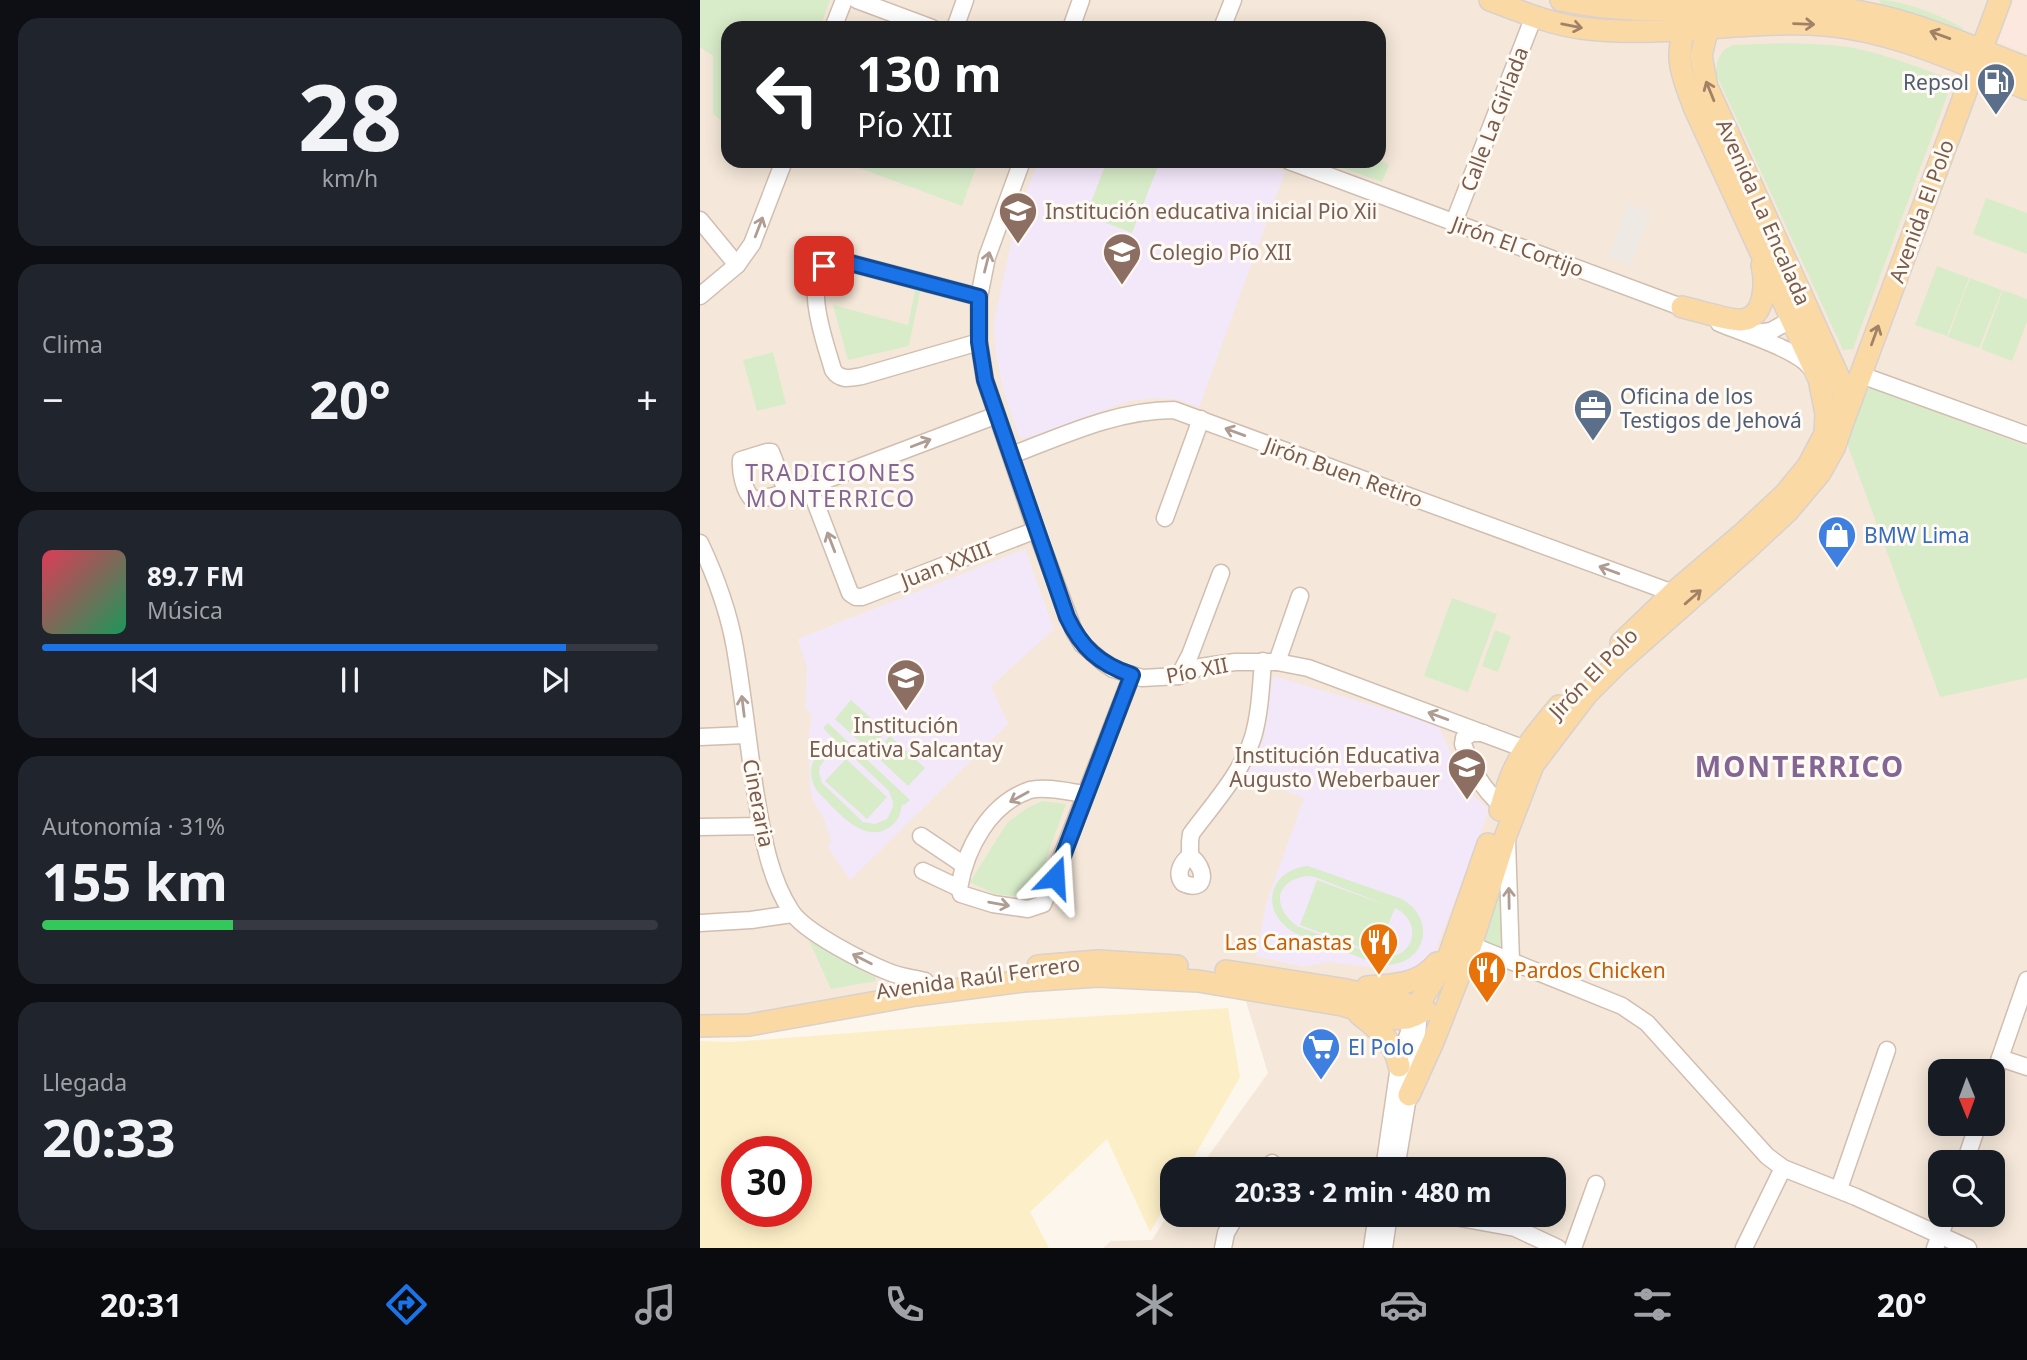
<!DOCTYPE html>
<html lang="es">
<head>
<meta charset="utf-8">
<style>
  body { margin:0; font-family:"Noto Sans",sans-serif; background:#20242c; color:#f1f3f6; height:100vh; display:flex; flex-direction:column; font-size:26px; white-space:nowrap }
  * { box-sizing:border-box; margin:0 }
  p { font-size:23px; color:#9ea1a6 }
  .icon { flex:none; width:38px; height:38px; fill:none; stroke:currentColor; stroke-width:2; stroke-linecap:round; stroke-linejoin:round }
  .map { position:relative; flex:1; overflow:hidden }
  .drawer { display:flex; flex-direction:column; gap:18px; padding:18px; background:#0d0f14; width:700px }
  .drawer>* { flex:none }
  .guide { position:absolute; left:21px; top:21px; width:665px; height:147px; border-radius:21px; box-shadow:0 4px 18px #0003; background:#202124; color:#fff; overflow:hidden }
  .needle { width:46px; rotate:179deg }
  .buttons { position:absolute; left:1228px; top:1059px; display:grid; gap:14px }
  .buttons a { display:grid; place-items:center; width:77px; height:77px; border-radius:14px; background:#171b24; box-shadow:0 4px 18px #0003; font-size:35px }
  .speed { position:absolute; left:21px; top:1136px; display:flex; gap:14px; font-size:35px; font-weight:700; text-align:center }
  .speed>* { display:grid; place-content:center; width:91px; height:91px; border-radius:50%; background:#171b24; box-shadow:0 4px 18px #0003; line-height:1 }
  .speed .limit { border:10px solid #d22; background:#fff; color:#111 }
  .pin { position:absolute; display:grid; place-items:center; width:60px; height:60px; color:#fff; margin:-30px; border-radius:14px; box-shadow:0 4px 10px #0006 }
  .me { position:absolute; width:77px; margin:-38px; rotate:20deg; stroke-linejoin:round; filter:drop-shadow(0 0 5px #0008) }
  .turn { display:flex; align-items:center; gap:24px; height:147px; padding:0 21px; font-size:32px }
  .turn .icon { width:91px; height:91px; stroke-width:2.5 }
  .turn b { display:block; font-size:49px; line-height:60px }
  .big { font-size:52px; font-weight:700; line-height:1.1 }
  .drawer .card { flex:1; display:flex; flex-direction:column; justify-content:center; gap:10px; min-width:0; padding:0 24px; border-radius:21px; background:#20242c }
  .drawer .dial { align-items:center; gap:0 }
  .dial b { font-size:91px; line-height:1 }
  .song { display:flex; align-items:center; gap:21px }
  .cover { width:84px; height:84px; border-radius:10px; background:linear-gradient(135deg,hsl(350 70% 55%),hsl(150 70% 35%)) }
  .played { height:7px; border-radius:4px; background:linear-gradient(90deg,#1a73e8 85%,#363941 85%) }
  .keys { display:flex; justify-content:space-around; direction:ltr }
  .heat { display:flex; justify-content:space-between; align-items:center; font-size:38px; direction:ltr }
  .charge { height:10px; border-radius:5px; background:linear-gradient(90deg,#34c759 31%,#363941 0) }
  .trip { position:absolute; left:460px; top:1157px; width:406px; height:70px; border-radius:21px; background:#171b24; box-shadow:0 4px 18px #0003; font-weight:700; line-height:70px; text-align:center }
  .tabs { display:flex; height:112px; justify-content:space-around; align-items:center; background:#090b0e; color:#9ea1a6 }
  .tabs .icon { width:49px; height:49px }
  .tabs .on { color:#1a73e8 }
  .tabs b { font-size:32px; color:#f1f3f6 }
  main { display:flex; flex:1; min-height:0 }
  .map>svg:first-child { display:block }
  .residential { fill:#f5e8da; fill-rule:evenodd }
  .commercial { fill:#fde8e0 }
  .industrial { fill:#efe9e4 }
  .education { fill:#f3e8fa }
  .green { fill:#d8ecc9; fill-rule:evenodd }
  .sand { fill:#fcefc7; fill-rule:evenodd }
  .lines { fill:none; stroke-linecap:round; stroke-linejoin:round }
  .minor-casing { stroke:#d1beb0; stroke-width:19 }
  .major-casing { stroke:#dad1cd; stroke-width:24 }
  .minor { stroke:#fff; stroke-width:16 }
  .major { stroke:#fbd9a5; stroke-width:21 }
  .oneway { stroke:#a18267 }
  .oneway2 { stroke:#af9d94 }
  .route-casing { stroke:#114b97; stroke-width:18 }
  .route { stroke:#1a73e8; stroke-width:12 }
  .labels { text-anchor:middle; dominant-baseline:central; stroke-width:6; stroke-linejoin:round; paint-order:stroke }
  .service-label { font-size:21px; fill:#4e5e75; stroke:#fffaf3; text-anchor:end }
  .street-label { font-size:21px; fill:#7a5c4d; stroke:#fffaf3 }
  .education-label { font-size:21px; fill:#785e54; stroke:#fffaf3; text-anchor:start }
  .shop-label { font-size:21px; fill:#366cbe; stroke:#fffaf3; text-anchor:start }
  .food-label { font-size:21px; fill:#c56008; stroke:#fffaf3; text-anchor:end }
  .neighbourhood-label { font-size:23px; letter-spacing:2px; fill:#846695; stroke:#fffaf3 }
  .district-label { font-size:28px; font-weight:bold; letter-spacing:2px; fill:#846695; stroke:#fffaf3 }
</style>
</head>
<body>
<main>
<section class="drawer">
<div class="card dial"><b>28</b><p>km/h</p></div>
<div class="card"><p>Clima</p>
<div class="heat"><a>−</a><b class="big">20°</b><a>+</a></div>
</div>
<div class="card">
<div class="song"><i class="cover"></i><div><b>89.7 FM</b><p>Música</p></div></div>
<div class="played"></div>
<div class="keys"><svg class="icon" aria-label="previous" viewBox="0 0 24 24"><path d="M18 5L8 12l10 7zM5 5v14"/></svg><svg class="icon" aria-label="pause" viewBox="0 0 24 24"><path d="M8 5v14M16 5v14"/></svg><svg class="icon" aria-label="next" viewBox="0 0 24 24"><path d="M6 5l10 7-10 7zM19 5v14"/></svg></div>
</div>
<div class="card"><p>Autonomía · 31%</p><b class="big">155 km</b><div class="charge"></div></div>
<div class="card"><p>Llegada</p><b class="big">20:33</b></div>
</section>
<div class="map">
<svg width="1327" height="1248" viewBox="0 0 1327 1248">
  <rect width="100%" height="100%" fill="#fdf6ec"/>
  <path class="residential" d="M0,0H1327V1248H403L411,1241L452,1240L472,1208V1214H854V1169H499L568,1073L544,995L418,983L323,987L0,1035ZM28,28H679V161H28ZM1241,1071H1293V1124H1241ZM1241,1162H1293V1214H1241Z"/>
  <polygon class="commercial" points="1314,0 1327,0 1327,53 1298,42"/>
  <polygon class="industrial" points="927,203 951,212 931,265 908,256"/>
  <g class="education">
    <polygon points="338,161 555,161 585,172 499,407 475,399 454,398 428,401 324,439 319,436 304,392 296,354 294,322 316,220"/>
    <polygon points="325,549 354,629 291,686 308,724 150,880 128,847 131,841 124,819 113,801 110,787 109,732 112,715 105,708 107,668 98,639"/>
    <polygon points="573,676 738,725 769,792 789,810 733,957 719,969 704,971 629,962 603,967 556,956 566,904 604,798 541,774 553,763 564,738"/>
  </g>
  <g class="green">
    <polygon points="0,0 130,0 120,28 28,28 28,126 13,114 13,56 0,47"/>
    <path d="M1179,0C1203,0 1242,16 1263,28L1260,35L1183,7Z"/>
    <path d="M1089,43C1111,44 1133,44 1154,48C1188,55 1221,68 1253,80L1153,349L1143,350L1016,74C1016,61 1020,50 1033,45Z"/>
    <polygon points="153,161 275,161 278,162 262,206 151,165"/>
    <polygon points="407,161 460,161 432,233 386,215"/>
    <polygon points="623,161 679,161 689,164 682,182"/>
    <polygon points="1286,198 1327,213 1327,254 1273,234"/>
    <polygon points="1237,266 1269,278 1247,336 1215,325"/>
    <polygon points="1270,278 1302,290 1279,348 1248,337"/>
    <polygon points="218,290 220,292 209,346 148,360 133,305 208,325 215,291"/>
    <polygon points="1303,290 1327,299 1327,322 1312,361 1281,349"/>
    <polygon points="73,352 86,404 57,411 43,360"/>
    <polygon points="1169,387 1327,446 1327,678 1240,697 1147,443"/>
    <polygon points="752,598 797,614 768,692 724,676"/>
    <polygon points="795,630 811,636 798,672 782,666"/>
    <polygon points="151,700 186,732 169,750 135,719"/>
    <path d="M128,723L210,800L204,805L202,804C201,814 198,821 190,827C162,846 135,808 117,791C103,767 115,751 138,743L123,728ZM136,752L150,754L189,791L193,802V807L187,819L175,824L163,822L122,783L119,772L120,766L129,755Z"/>
    <polygon points="190,736 225,768 208,786 174,754"/>
    <polygon points="146,759 187,797 167,819 125,781"/>
    <polygon points="342,801 366,804 333,895 312,896 294,894 270,882 307,823 327,808"/>
    <path d="M608,866L702,899C741,922 722,972 677,964L595,933C559,913 567,870 608,866ZM607,876L615,877L691,907L617,880L600,925L677,954L695,908C725,922 713,962 681,956C672,955 663,950 654,947C635,940 616,933 597,926C572,907 574,881 607,876Z"/>
    <polygon points="805,875 806,954 781,943"/>
    <polygon points="108,938 175,976 176,981 131,989"/>
  </g>
  <path class="sand" d="M528,1008L540,1077L487,1169H472V1194L450,1232L407,1139L330,1212L349,1248H0V1041L31,1042L268,1024ZM37,1152H96V1211H37Z"/>
  <g class="lines">
    <g class="minor-casing">
      <g id="minor">
        <polyline points="157,0 232,28"/>
        <polyline points="133,28 144,0"/>
        <polyline points="255,28 265,0"/>
        <polyline points="371,28 381,0"/>
        <polyline points="522,28 533,0"/>
        <polyline points="322,161 287,257 279,297 279,342 285,380 297,415 336,530 374,631 382,644 404,663 413,669 442,678 479,676 500,667 535,662 577,662 608,668 825,749"/>
        <polyline points="589,161 992,311"/>
        <polyline points="0,220 37,265"/>
        <polyline points="754,222 834,16"/>
        <polyline points="0,296 37,265 52,244 84,161"/>
        <path d="M1019,323C1042,333 1097,349 1111,368"/>
        <polyline points="1048,334 1071,331 1101,314"/>
        <path d="M279,342L162,376C150,378 140,381 133,370C126,344 95,266 139,260L279,297"/>
        <polyline points="1161,375 1327,435"/>
        <path d="M312,455C364,435 417,410 474,410L973,593"/>
        <polyline points="112,485 111,491 150,593 156,597 162,597 336,530"/>
        <path d="M87,493L71,452H67L41,460C40,472 44,491 53,500L60,499L99,490L297,415"/>
        <polyline points="465,518 501,419"/>
        <path d="M0,543C15,575 29,613 35,648C43,695 48,743 55,790C62,831 68,876 91,911C104,932 166,963 189,972C201,977 214,978 225,981"/>
        <polyline points="577,662 600,596"/>
        <polyline points="479,676 490,655 521,573"/>
        <path d="M783,733H772L764,738L763,744C774,772 779,785 802,806"/>
        <polyline points="0,737 46,735"/>
        <polyline points="0,827 61,826"/>
        <polyline points="221,836 264,865"/>
        <polyline points="807,841 811,961"/>
        <path d="M490,856C482,862 475,873 483,883C507,894 507,868 490,856V842L491,834C513,804 542,773 553,737C560,713 561,686 563,661"/>
        <polyline points="223,871 259,888 261,894 293,904 328,909 343,904 432,675"/>
        <path d="M259,888C266,848 289,804 330,790C344,786 370,792 385,794"/>
        <polyline points="0,923 51,920 92,914"/>
        <polyline points="771,945 922,1006 947,1023 1067,1156 1083,1168 1156,1197 1268,1248"/>
        <polyline points="1300,1058 1327,1067"/>
        <polyline points="1293,1078 1327,980"/>
        <polyline points="1265,1162 1278,1124"/>
        <polyline points="568,1169 572,1163"/>
        <polyline points="684,1169 699,1066 703,1049 715,1015"/>
        <polyline points="696,1169 715,1054 718,1023"/>
        <polyline points="1139,1189 1187,1050"/>
        <polyline points="738,1214 815,1228 858,1248"/>
        <polyline points="523,1248 526,1233 537,1214"/>
        <polyline points="672,1248 677,1214"/>
        <polyline points="684,1248 689,1214"/>
        <polyline points="873,1248 896,1184"/>
        <polyline points="1044,1248 1083,1168"/>
        <polyline points="1235,1248 1248,1214"/>
      </g>
    </g>
    <g class="major-casing">
      <g id="major">
        <path d="M790,0C819,11 850,24 881,28C962,39 1044,19 1125,25C1196,31 1262,64 1327,89"/>
        <path d="M861,0C949,20 1039,2 1128,8C1197,12 1263,44 1327,68"/>
        <polyline points="1010,18 1001,56 1007,87 1140,380 1144,394 1144,413"/>
        <path d="M982,307C996,310 1030,321 1041,320C1066,319 1066,282 1062,265"/>
        <path d="M921,643L973,593L1041,535L1085,494L1108,466L1125,434L1126,414L1119,379L994,107C989,92 981,76 980,59C979,40 987,18 993,0"/>
        <path d="M800,810C804,798 807,785 812,774C823,748 842,727 859,706"/>
        <polyline points="338,966 398,961 477,966"/>
        <polyline points="526,971 641,989 700,1001 709,1005 715,1015"/>
        <path d="M667,987C694,985 719,985 737,963"/>
        <path d="M659,1014C678,1029 694,1041 699,1066"/>
        <polyline points="715,1015 721,1000 749,956 788,844"/>
        <polyline points="0,1026 49,1025 216,995 323,981 398,976 498,981 642,1005 688,1019 708,1018 726,1010"/>
        <polyline points="709,1095 733,1042 771,945 806,835 833,765 887,694 917,664 1045,551 1088,511 1120,473 1134,448 1143,422 1300,0"/>
      </g>
    </g>
    <use href="#minor" class="minor"/>
    <use href="#major" class="major"/>
  </g>
  <defs><path id="oneway-shaft" d="M-6 0H5M1.5-3L5.5 0L1.5 3" fill="none" stroke-width="1.6" stroke-linecap="round" stroke-linejoin="round" transform="scale(1.75)"/></defs>
  <g class="oneway">
    <use href="#oneway-shaft" transform="translate(1104 24) rotate(2)"/>
    <use href="#oneway-shaft" transform="translate(872 26) rotate(11)"/>
    <use href="#oneway-shaft" transform="translate(1240 35) rotate(-160)"/>
    <use href="#oneway-shaft" transform="translate(1010 91) rotate(-112)"/>
    <use href="#oneway-shaft" transform="translate(1175 335) rotate(-70)"/>
    <use href="#oneway-shaft" transform="translate(993 597) rotate(-41)"/>
  </g>
  <g class="oneway2">
    <use href="#oneway-shaft" transform="translate(59 227) rotate(-69)"/>
    <use href="#oneway-shaft" transform="translate(287 262) rotate(-76)"/>
    <use href="#oneway-shaft" transform="translate(535 432) rotate(-160)"/>
    <use href="#oneway-shaft" transform="translate(221 443) rotate(-21)"/>
    <use href="#oneway-shaft" transform="translate(131 542) rotate(-111)"/>
    <use href="#oneway-shaft" transform="translate(909 570) rotate(-160)"/>
    <use href="#oneway-shaft" transform="translate(43 706) rotate(-97)"/>
    <use href="#oneway-shaft" transform="translate(738 716) rotate(-160)"/>
    <use href="#oneway-shaft" transform="translate(319 797) rotate(151)"/>
    <use href="#oneway-shaft" transform="translate(809 898) rotate(-91)"/>
    <use href="#oneway-shaft" transform="translate(299 904) rotate(10)"/>
    <use href="#oneway-shaft" transform="translate(162 959) rotate(-153)"/>
  </g>
  <g class="lines">
    <g class="route-casing">
      <path id="route" d="M124,266L131,261L139,260L279,297V342L285,380L367,617C381,647 399,664 432,675L355,877"/>
    </g>
    <use href="#route" class="route"/>
  </g>
  <defs>
    <g id="fuel-pin" transform="scale(2.0125)"><path d="M0 17L-7.5 6A9.5 9.5 0 1 1 7.5 6Z" fill="#5c6f8a" stroke="#fffaf3"/><path d="M-5.5-6h7V0h2V4h1.3V-2.5L3-4.5l.8-.8L6-3V5H2.5V1h-1V6h-7ZM-4.2-4.7v3.2H.2V-4.7Z" fill="#fff"/></g>
    <g id="school-pin" transform="scale(2.0125)"><path d="M0 17L-7.5 6A9.5 9.5 0 1 1 7.5 6Z" fill="#8d6e63" stroke="#fffaf3"/><path d="M0-5L7-2L0 1L-7-2ZM-4 1L0 2.5L4 1V4Q0 6-4 4Z" fill="#fff"/></g>
    <g id="office-pin" transform="scale(2.0125)"><path d="M0 17L-7.5 6A9.5 9.5 0 1 1 7.5 6Z" fill="#5c6f8a" stroke="#fffaf3"/><path d="M-6-3h4V-5.5h4V-3h4V5H-6ZM-1-4.5V-3h2v-1.5ZM-6 0V1H6V0Z" fill="#fff"/></g>
    <g id="shop-pin" transform="scale(2.0125)"><path d="M0 17L-7.5 6A9.5 9.5 0 1 1 7.5 6Z" fill="#3f7fe0" stroke="#fffaf3"/><path d="M-5-2.5h2.3a2.7 3.5 0 0 1 5.4 0H5L5.5 6h-11ZM-1.5-2.5h3a1.5 2.3 0 0 0-3 0Z" fill="#fff"/></g>
    <g id="restaurant-pin" transform="scale(2.0125)"><path d="M0 17L-7.5 6A9.5 9.5 0 1 1 7.5 6Z" fill="#e8710a" stroke="#fffaf3"/><path d="M-5-6h1v4h1v-4h1v4h1v-4h1v5L-1.5 .5V6h-2V.5L-5-1ZM5-6V6H3V1.5H1.5Q1.5-4 5-6Z" fill="#fff"/></g>
    <g id="supermarket-pin" transform="scale(2.0125)"><path d="M0 17L-7.5 6A9.5 9.5 0 1 1 7.5 6Z" fill="#3f7fe0" stroke="#fffaf3"/><path d="M-6-5.5h2.5l.6 2H6L4.5 2H-2.5L-4.4-4H-6ZM-1.5 3.2a1.3 1.3 0 1 0 .1 0ZM3 3.2a1.3 1.3 0 1 0 .1 0Z" fill="#fff"/></g>
  </defs>
  <g fill-rule="evenodd">
    <use href="#fuel-pin" x="1296" y="82"/>
    <use href="#school-pin" x="318" y="211"/>
    <use href="#school-pin" x="422" y="252"/>
    <use href="#office-pin" x="893" y="408"/>
    <use href="#shop-pin" x="1137" y="535"/>
    <use href="#school-pin" x="206" y="678"/>
    <use href="#school-pin" x="767" y="767"/>
    <use href="#restaurant-pin" x="679" y="942"/>
    <use href="#restaurant-pin" x="787" y="970"/>
    <use href="#supermarket-pin" x="621" y="1047"/>
  </g>
  <g class="labels">
    <g class="service-label">
      <text x="1269" y="82">Repsol</text>
      <text x="920" y="396" text-anchor="start">Oficina de los<tspan x="920" dy="24">Testigos de Jehová</tspan></text>
    </g>
    <g class="street-label">
      <text transform="translate(794 119) rotate(-69)">Calle La Girlada</text>
      <text transform="translate(1221 211) rotate(-70)">Avenida El Polo</text>
      <text transform="translate(1064 212) rotate(66)">Avenida La Encalada</text>
      <text transform="translate(818 246) rotate(20)">Jirón El Cortijo</text>
      <text transform="translate(644 472) rotate(20)">Jirón Buen Retiro</text>
      <text transform="translate(246 564) rotate(-21)">Juan XXIII</text>
      <text transform="translate(497 670) rotate(-11)">Pío XII</text>
      <text transform="translate(893 673) rotate(-46)">Jirón El Polo</text>
      <text transform="translate(59 803) rotate(79)">Cineraria</text>
      <text transform="translate(278 977) rotate(-8)">Avenida Raúl Ferrero</text>
    </g>
    <g class="education-label">
      <text x="345" y="211">Institución educativa inicial Pio Xii</text>
      <text x="449" y="252">Colegio Pío XII</text>
      <text x="206" y="725" text-anchor="middle">Institución<tspan x="206" dy="24">Educativa Salcantay</tspan></text>
      <text x="740" y="755" text-anchor="end">Institución Educativa<tspan x="740" dy="24">Augusto Weberbauer</tspan></text>
    </g>
    <g class="shop-label">
      <text x="1164" y="535">BMW Lima</text>
      <text x="648" y="1047">El Polo</text>
    </g>
    <g class="food-label">
      <text x="652" y="942">Las Canastas</text>
      <text x="814" y="970" text-anchor="start">Pardos Chicken</text>
    </g>
    <g class="neighbourhood-label">
      <text x="131" y="472">TRADICIONES<tspan x="131" dy="26">MONTERRICO</tspan></text>
    </g>
    <g class="district-label">
      <text x="1100" y="766">MONTERRICO</text>
    </g>
  </g>
</svg>
<div class="buttons">
<a><svg class="needle" viewBox="-14 -14 28 28"><path d="M0-13l5 13h-10z" fill="#e53935"/><path d="M0 13l5-13h-10z" fill="#9ea1a6"/></svg></a>
<a><svg class="icon" aria-label="search" viewBox="0 0 24 24"><circle cx="10" cy="10" r="6"/><path d="M15 15l6 6"/></svg></a>
</div>
<div class="speed"><div class="limit">30</div></div>
<div class="pin" style="left:124px;top:266px;background:#d93025"><svg class="icon" aria-label="arrive" viewBox="0 0 24 24"><path d="M6 21V4h12l-3 4 3 4H6"/></svg></div>
<svg class="me" style="left:355px;top:877px" viewBox="-20 -20 40 40"><path d="M0-17L14 15 0 8-14 15z" fill="#1a73e8" stroke="#fff" stroke-width="4"/></svg>
<div class="trip">20:33 · 2 min · 480 m</div>
<div class="guide">
<div class="turn"><svg class="icon" aria-label="left" viewBox="0 0 24 24"><path d="M17 20v-9H6M10 6l-5 5 5 5"/></svg><div><b>130 m</b>Pío XII</div></div>
</div>
</div>
</main>
<nav class="tabs">
<b>20:31</b>
<svg class="icon on" aria-label="directions" viewBox="0 0 24 24"><path d="M12 3l9 9-9 9-9-9zM9 14v-3h6M13 9l2 2-2 2"/></svg>
<svg class="icon" aria-label="music" viewBox="0 0 24 24"><path d="M9 18V5l10-2v13"/><circle cx="6" cy="18" r="3"/><circle cx="16" cy="16" r="3"/></svg>
<svg class="icon" aria-label="phone" viewBox="0 0 24 24"><path d="M5 4h4l2 5-3 2q2 4 5 5l2-3 5 2v4C11 20 4 13 5 4z"/></svg>
<svg class="icon" aria-label="climate" viewBox="0 0 24 24"><path d="M12 3v18M4 7l16 10M4 17L20 7"/></svg>
<svg class="icon" aria-label="car" viewBox="0 0 24 24"><path d="M5 17H2v-5l4-1 3-4h7l3 4 3 1v5h-3M9 17h6M6 11h13"/><circle cx="7" cy="17" r="2"/><circle cx="17" cy="17" r="2"/></svg>
<svg class="icon" aria-label="filters" viewBox="0 0 24 24"><path d="M4 7h16M4 17h16"/><circle cx="9" cy="7" r="2"/><circle cx="15" cy="17" r="2"/></svg>
<b>20°</b>
</nav>
</body>
</html>
